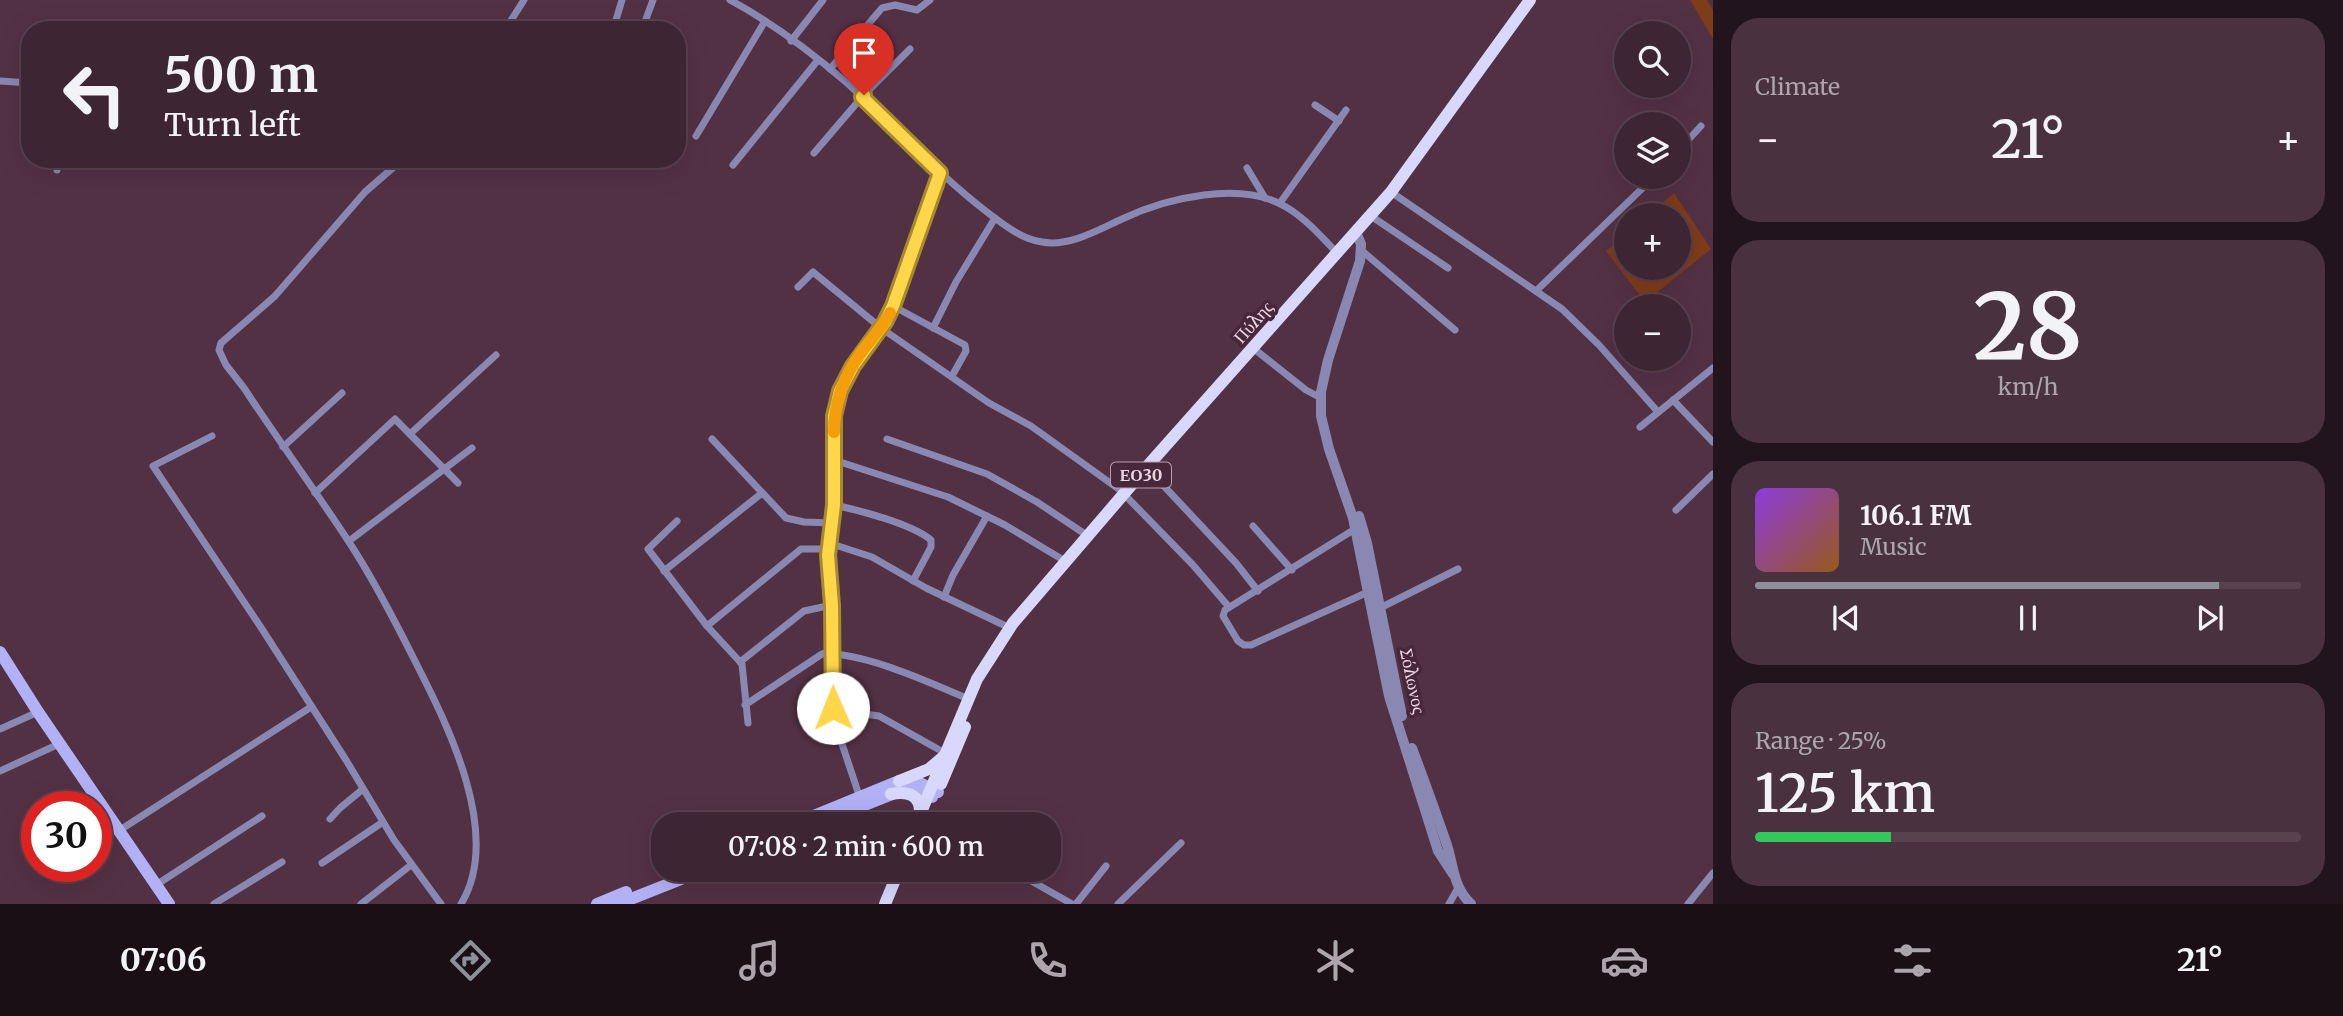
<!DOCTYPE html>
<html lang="en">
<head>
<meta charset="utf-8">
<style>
  body { margin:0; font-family:Merriweather,serif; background:#49313f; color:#f1f3f6; height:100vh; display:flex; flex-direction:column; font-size:26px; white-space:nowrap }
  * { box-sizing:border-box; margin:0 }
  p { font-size:23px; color:#ada5ac }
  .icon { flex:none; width:38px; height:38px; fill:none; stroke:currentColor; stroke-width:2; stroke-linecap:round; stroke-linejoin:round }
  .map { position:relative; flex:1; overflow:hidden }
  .sheet { display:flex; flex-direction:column; gap:18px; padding:18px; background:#22141c; width:630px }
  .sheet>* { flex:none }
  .guide { position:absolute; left:21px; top:21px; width:665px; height:147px; border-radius:28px; box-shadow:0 7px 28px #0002,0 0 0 2px #57424e; background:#3e2533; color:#f1f3f6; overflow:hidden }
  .buttons { position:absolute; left:1614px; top:21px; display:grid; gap:14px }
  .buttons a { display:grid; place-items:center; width:77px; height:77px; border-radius:50%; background:#3e2533; box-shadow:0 7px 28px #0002,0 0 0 2px #57424e; font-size:35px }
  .speed { position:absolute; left:21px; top:791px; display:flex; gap:14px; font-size:35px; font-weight:700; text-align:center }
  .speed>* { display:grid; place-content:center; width:91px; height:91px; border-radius:50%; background:#3e2533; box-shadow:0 7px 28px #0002,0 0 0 2px #57424e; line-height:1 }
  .speed .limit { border:10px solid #d22; background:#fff; color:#111 }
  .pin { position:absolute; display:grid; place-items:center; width:60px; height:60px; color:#fff; margin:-72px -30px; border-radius:50% 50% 50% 0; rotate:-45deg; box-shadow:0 0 7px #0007 }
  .pin .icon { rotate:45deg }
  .me { position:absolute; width:77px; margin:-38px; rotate:359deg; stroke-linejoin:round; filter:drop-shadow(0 0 5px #0008) }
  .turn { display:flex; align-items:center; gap:24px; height:147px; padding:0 28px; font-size:32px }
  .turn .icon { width:91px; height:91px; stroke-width:2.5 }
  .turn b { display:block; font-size:49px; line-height:60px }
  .big { font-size:52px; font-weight:600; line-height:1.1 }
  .sheet .widget { flex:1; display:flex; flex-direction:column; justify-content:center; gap:10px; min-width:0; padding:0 24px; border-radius:28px; background:#49313f }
  .sheet .dial { align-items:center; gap:0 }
  .dial b { font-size:91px; line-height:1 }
  .song { display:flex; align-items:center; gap:21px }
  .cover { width:84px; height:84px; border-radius:10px; background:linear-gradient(135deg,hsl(270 70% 55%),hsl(30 70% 35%)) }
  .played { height:7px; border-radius:4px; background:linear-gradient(90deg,#8c9099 85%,#57424e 85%) }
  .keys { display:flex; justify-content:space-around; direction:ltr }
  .heat { display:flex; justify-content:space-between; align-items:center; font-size:38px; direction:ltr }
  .charge { height:10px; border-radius:5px; background:linear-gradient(90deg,#34c759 25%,#57424e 0) }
  .trip { position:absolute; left:651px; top:812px; width:410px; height:70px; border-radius:28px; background:#3e2533; box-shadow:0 7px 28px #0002,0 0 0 2px #57424e; font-weight:600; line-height:70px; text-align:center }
  .dock { display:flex; height:112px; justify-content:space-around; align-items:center; background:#190f14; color:#ada5ac }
  .dock .icon { width:49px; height:49px }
  .dock .active { color:#8c9099 }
  .dock b { font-size:32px; color:#f1f3f6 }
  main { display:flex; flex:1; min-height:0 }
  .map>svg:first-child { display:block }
  .green { fill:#7f3c19 }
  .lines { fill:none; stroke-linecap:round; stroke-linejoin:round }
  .minor { stroke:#8988b3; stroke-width:7 }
  .tertiary { stroke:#8988b3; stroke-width:10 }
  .secondary { stroke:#b3b1f6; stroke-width:12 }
  .primary { stroke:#d8d8fc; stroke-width:12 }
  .route-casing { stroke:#a68a30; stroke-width:18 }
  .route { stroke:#ffd54a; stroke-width:12 }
  .slow { stroke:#f59e0b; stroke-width:12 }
  .labels { text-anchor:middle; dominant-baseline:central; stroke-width:7; stroke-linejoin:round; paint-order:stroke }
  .shield { fill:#48273a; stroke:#b9a0ae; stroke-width:2 }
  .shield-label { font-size:16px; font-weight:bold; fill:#ead4df }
  .street-label { font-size:18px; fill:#ead4df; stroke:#48273a }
</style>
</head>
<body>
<main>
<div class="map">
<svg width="1713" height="904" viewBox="0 0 1713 904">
  <rect width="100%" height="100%" fill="#533144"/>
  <g class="green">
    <polygon points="1690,0 1707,0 1713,10 1713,39"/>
    <polygon points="1674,193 1711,249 1645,302 1606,251 1626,234 1626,268 1678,268 1678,215 1648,215"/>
  </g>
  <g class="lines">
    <g class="minor">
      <path d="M730,0C771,22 811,52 846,82C894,125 936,173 987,212C1003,224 1021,239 1042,242C1069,247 1098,230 1122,219C1166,198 1242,180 1286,207C1305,218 1322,237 1337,253"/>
      <polyline points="505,30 524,0"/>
      <polyline points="613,30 622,0"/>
      <polyline points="642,30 653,0"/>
      <polyline points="791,41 823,0"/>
      <polyline points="830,69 882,8 895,5 917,10 930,0"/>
      <polyline points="0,81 30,83"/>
      <polyline points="1315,105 1339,121"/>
      <polyline points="696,136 765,21"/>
      <polyline points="1678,151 1701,126"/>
      <polyline points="814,153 862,97 910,49"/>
      <path d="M403,159L365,192L275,296L221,343L219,350L226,365L244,388C278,440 315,490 349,542C374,580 395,621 416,663C448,726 503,835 461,904"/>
      <polyline points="733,165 818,60"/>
      <polyline points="1247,168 1265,198"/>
      <polyline points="57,170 57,159"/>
      <polyline points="1391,192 1562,309 1599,345 1658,412"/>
      <polyline points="1280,203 1346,110"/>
      <polyline points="1371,216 1448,268"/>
      <polyline points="1361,250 1455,330"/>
      <polyline points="798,287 813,272 881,328 989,403 1031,426 1120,490 1193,565 1229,607"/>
      <polyline points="1536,291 1654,177"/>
      <polyline points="893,306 965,345 966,351 952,376"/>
      <polyline points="933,328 956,282 995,218"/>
      <polyline points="1253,348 1306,390 1321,398"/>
      <polyline points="1673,400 1713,442"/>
      <polyline points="1640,427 1713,368"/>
      <polyline points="410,434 496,355"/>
      <polyline points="212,436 153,466 262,629 346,760 394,840 441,904"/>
      <polyline points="712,439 786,518 804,522 832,523"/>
      <polyline points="887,439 987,474 1037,502 1088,536"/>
      <polyline points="283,447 342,393"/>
      <polyline points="834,460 948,497 1005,525 1065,561"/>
      <polyline points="1147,468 1236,563 1258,591"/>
      <polyline points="315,493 395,419 458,483"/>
      <path d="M834,505C859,510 912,524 931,540V547L913,581"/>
      <polyline points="1676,510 1713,474"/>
      <polyline points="677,521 648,549 707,626 742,664 748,723"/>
      <polyline points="1253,526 1292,570"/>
      <polyline points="1355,529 1225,610 1223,616 1238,641 1244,645 1251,645 1368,592"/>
      <polyline points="349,541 472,448"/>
      <polyline points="829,543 872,557 926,588 1010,628"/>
      <polyline points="664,571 762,493"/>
      <polyline points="944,597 953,575 987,516"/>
      <polyline points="1380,608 1458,569"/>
      <polyline points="707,626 801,549 828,549"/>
      <path d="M833,654C875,657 930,683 969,699"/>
      <polyline points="740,662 804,611 832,605"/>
      <polyline points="745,705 822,654 833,650"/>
      <polyline points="834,714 864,714 879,716 945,753"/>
      <polyline points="0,729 38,712"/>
      <polyline points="0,771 59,744"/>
      <polyline points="860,798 838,732 833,707 832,605 828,555 834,505 834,416 840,391 853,366 881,328 893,306 940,173"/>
      <polyline points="330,819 340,808 363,789"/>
      <polyline points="120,830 311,707"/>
      <polyline points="322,863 383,822"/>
      <polyline points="1012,870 1072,904"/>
      <polyline points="156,885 262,816"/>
      <polyline points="214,904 282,862"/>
      <polyline points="361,904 411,865"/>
      <polyline points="1076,904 1106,866"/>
      <polyline points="1118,904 1181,843"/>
      <polyline points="1449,904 1458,888"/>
      <polyline points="1688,904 1713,873"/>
    </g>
    <g class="tertiary">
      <polyline points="1356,232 1361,244 1360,261 1328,360 1321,392 1321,416 1329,449 1353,518 1389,696 1438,851 1453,874"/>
      <polyline points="1359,516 1367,543 1402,716"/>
      <path d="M1412,748C1424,780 1436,813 1447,845C1454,867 1453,887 1471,904"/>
    </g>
    <g class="secondary">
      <polyline points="0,652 38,712 169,904"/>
      <polyline points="794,824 899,781 916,781 938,792"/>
      <polyline points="817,824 905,789 916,790 932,797"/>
      <polyline points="597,904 626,892"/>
      <polyline points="618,904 704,870"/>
    </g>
    <g class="primary">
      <polyline points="899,781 929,769 943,757"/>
      <polyline points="941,784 965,727"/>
      <path d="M891,794C907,791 920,794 920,812"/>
      <polyline points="916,824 977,679 1013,623 1152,461 1391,192 1530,0"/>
      <polyline points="885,904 899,870"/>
    </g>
  </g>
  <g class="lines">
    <g class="route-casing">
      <polyline id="route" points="833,708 832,605 828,555 834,505 834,416 840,391 853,366 885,322 893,306 940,173 862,97 864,95"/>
    </g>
    <use href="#route" class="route"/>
    <path class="slow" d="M834,432C834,404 844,376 860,354C870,340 882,328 890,313"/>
  </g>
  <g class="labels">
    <rect class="shield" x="1111" y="462.5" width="60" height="25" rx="5"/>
    <g class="shield-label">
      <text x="1141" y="475">ΕΟ30</text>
    </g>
    <g class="street-label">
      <text transform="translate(1253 322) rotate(-49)">Πύλης</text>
      <text transform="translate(1413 681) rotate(78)">Σόλωνος</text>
    </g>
  </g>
</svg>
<div class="buttons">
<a><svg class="icon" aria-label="search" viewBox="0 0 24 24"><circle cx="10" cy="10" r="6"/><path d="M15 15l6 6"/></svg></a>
<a><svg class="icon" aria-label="layers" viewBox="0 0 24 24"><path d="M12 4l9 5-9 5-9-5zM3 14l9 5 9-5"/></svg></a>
<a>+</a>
<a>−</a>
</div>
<div class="speed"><div class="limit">30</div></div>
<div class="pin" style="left:864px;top:95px;background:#d93025"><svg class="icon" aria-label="arrive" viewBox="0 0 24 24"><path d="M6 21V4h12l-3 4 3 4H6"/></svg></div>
<svg class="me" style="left:833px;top:708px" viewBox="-20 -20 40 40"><circle r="19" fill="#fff"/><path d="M0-13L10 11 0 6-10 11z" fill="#ffd54a"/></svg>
<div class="trip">07:08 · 2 min · 600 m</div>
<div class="guide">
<div class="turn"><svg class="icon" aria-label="left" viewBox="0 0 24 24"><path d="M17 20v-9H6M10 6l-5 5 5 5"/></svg><div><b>500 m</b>Turn left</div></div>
</div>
</div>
<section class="sheet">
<div class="widget"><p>Climate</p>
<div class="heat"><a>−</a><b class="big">21°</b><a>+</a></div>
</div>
<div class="widget dial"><b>28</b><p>km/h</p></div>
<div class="widget">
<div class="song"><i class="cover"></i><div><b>106.1 FM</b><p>Music</p></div></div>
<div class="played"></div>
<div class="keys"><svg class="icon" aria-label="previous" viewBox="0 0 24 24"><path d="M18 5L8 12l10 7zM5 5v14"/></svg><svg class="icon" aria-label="pause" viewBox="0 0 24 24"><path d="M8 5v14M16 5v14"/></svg><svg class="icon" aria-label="next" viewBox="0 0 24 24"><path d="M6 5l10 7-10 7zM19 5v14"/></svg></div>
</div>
<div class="widget"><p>Range · 25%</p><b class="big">125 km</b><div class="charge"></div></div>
</section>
</main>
<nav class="dock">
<b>07:06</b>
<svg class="icon active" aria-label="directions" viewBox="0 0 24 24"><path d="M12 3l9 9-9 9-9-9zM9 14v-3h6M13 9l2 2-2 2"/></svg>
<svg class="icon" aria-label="music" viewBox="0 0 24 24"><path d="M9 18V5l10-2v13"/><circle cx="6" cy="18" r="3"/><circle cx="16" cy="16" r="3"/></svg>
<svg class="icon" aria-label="phone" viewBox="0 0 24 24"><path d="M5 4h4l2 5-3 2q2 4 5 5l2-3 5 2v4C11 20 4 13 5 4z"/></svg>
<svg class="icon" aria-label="climate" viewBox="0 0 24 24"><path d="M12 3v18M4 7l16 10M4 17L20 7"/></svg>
<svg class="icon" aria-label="car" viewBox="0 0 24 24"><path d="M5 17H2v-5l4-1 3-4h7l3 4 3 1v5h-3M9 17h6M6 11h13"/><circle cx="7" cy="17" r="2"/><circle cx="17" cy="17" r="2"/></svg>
<svg class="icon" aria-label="filters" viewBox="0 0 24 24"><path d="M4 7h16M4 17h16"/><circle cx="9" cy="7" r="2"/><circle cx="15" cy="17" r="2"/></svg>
<b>21°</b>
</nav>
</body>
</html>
